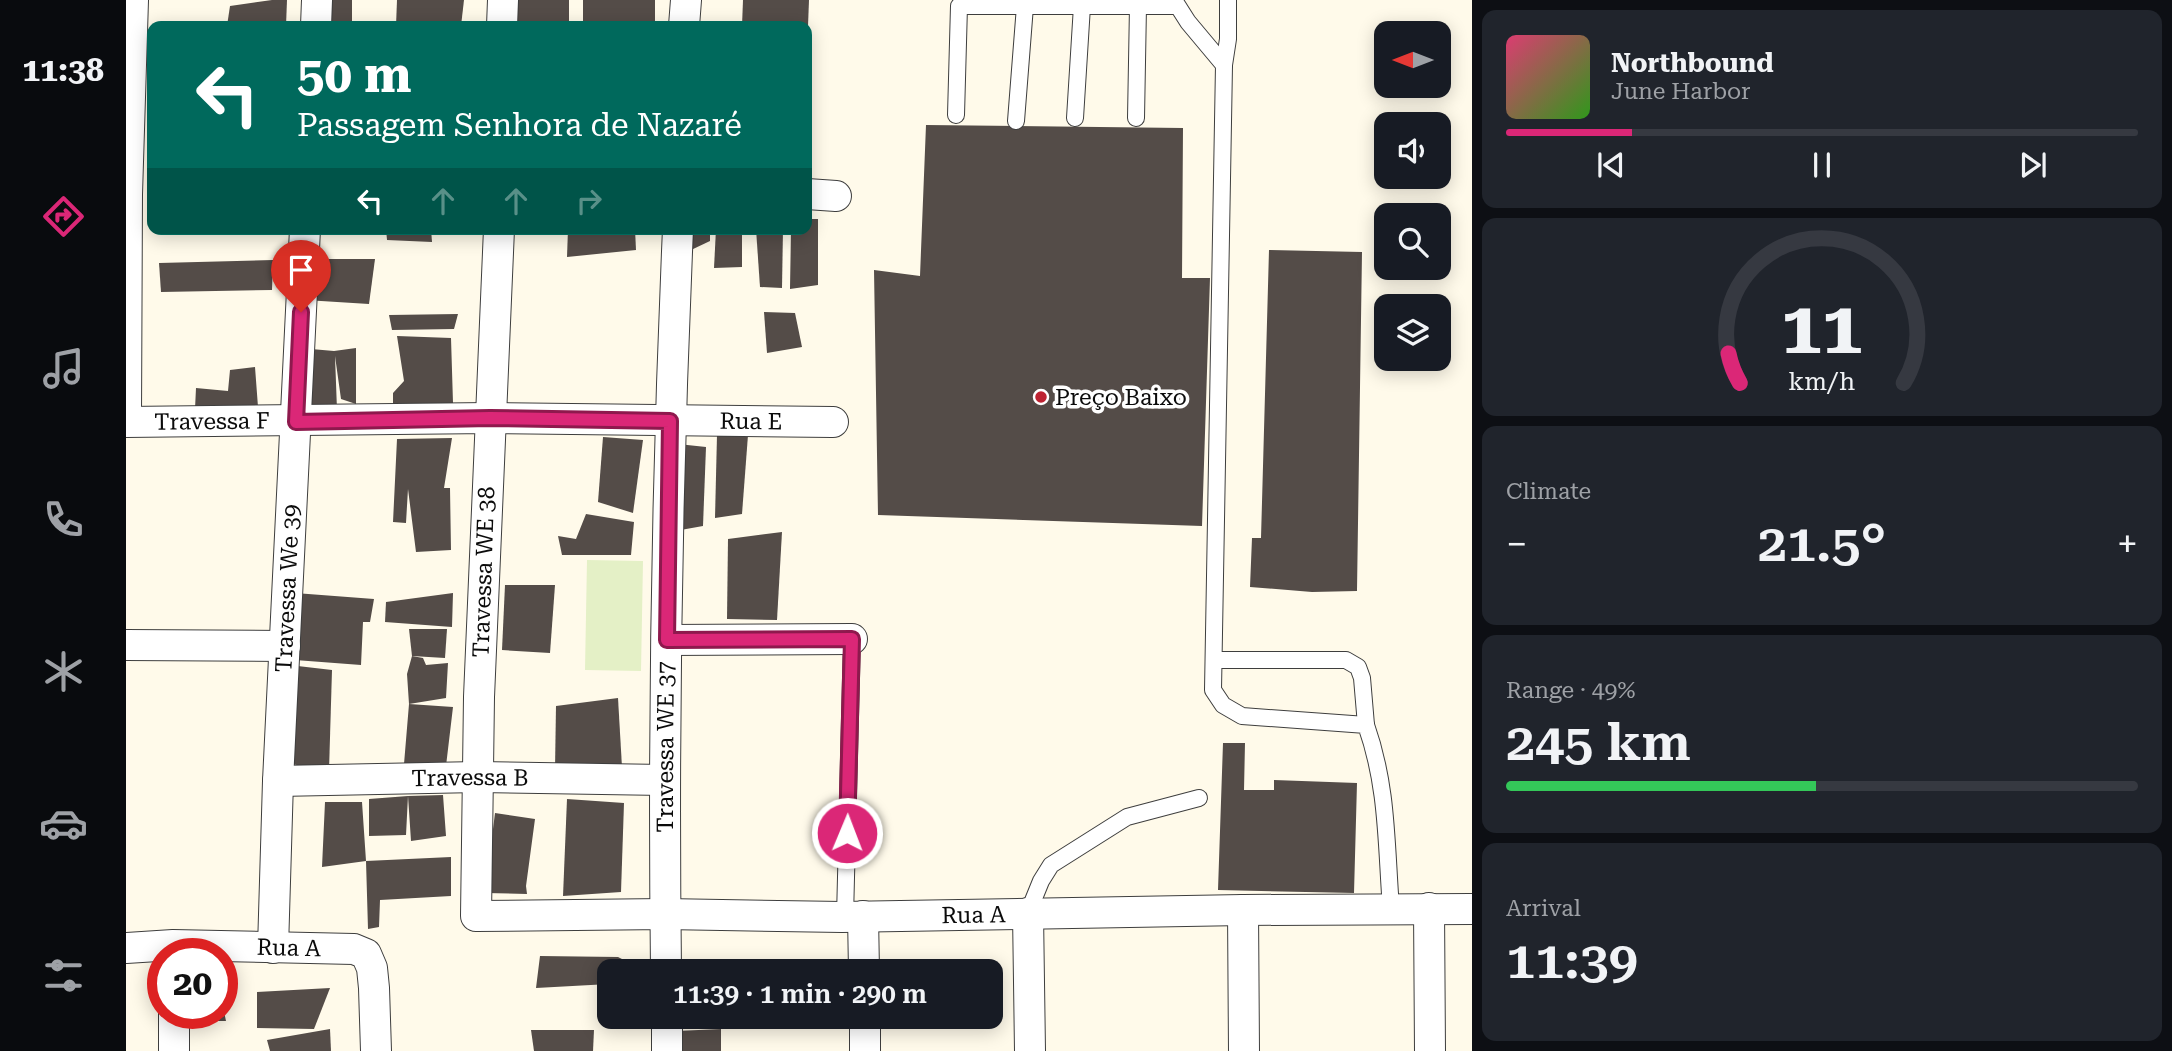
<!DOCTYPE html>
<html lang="en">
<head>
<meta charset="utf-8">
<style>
  body { margin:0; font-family:"Roboto Serif",serif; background:#20242c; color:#f1f3f6; height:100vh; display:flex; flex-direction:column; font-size:26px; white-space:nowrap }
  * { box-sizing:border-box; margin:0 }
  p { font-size:23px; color:#9ea1a6 }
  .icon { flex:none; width:38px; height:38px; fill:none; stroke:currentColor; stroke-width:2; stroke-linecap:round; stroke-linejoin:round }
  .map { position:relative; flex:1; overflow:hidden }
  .details { display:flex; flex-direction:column; gap:10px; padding:10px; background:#0d0f14; width:700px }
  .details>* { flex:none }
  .banner { position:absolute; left:21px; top:21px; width:665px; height:214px; border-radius:14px; box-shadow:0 4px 18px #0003; background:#00695c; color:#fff; overflow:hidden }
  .needle { width:46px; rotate:270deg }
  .buttons { position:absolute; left:1248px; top:21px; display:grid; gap:14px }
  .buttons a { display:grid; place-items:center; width:77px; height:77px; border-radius:14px; background:#171b24; box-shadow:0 4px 18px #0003; font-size:35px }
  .speed { position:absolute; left:21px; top:938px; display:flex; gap:14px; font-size:35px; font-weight:700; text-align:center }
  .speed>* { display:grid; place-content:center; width:91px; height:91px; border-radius:50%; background:#171b24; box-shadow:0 4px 18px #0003; line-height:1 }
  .speed .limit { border:10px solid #d22; background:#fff; color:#111 }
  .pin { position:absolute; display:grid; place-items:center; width:60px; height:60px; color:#fff; margin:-72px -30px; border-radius:50% 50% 50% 0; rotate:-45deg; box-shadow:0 0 7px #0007 }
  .pin .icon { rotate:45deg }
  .me { position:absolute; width:77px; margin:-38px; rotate:1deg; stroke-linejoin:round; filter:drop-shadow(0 0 5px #0008) }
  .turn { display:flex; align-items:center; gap:24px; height:147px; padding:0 35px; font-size:32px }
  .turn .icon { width:91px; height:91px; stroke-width:2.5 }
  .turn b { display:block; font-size:49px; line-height:60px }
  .lanes { display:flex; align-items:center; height:66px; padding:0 35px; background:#0003; justify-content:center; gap:35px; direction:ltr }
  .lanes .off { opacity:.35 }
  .big { font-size:52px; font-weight:600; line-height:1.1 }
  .details .widget { flex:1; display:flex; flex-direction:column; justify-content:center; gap:10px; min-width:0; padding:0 24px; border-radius:14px; background:#20242c }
  .details .dial { align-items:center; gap:0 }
  .dial svg { height:182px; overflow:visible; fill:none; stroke:#363941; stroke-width:7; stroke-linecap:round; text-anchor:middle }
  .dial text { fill:#f1f3f6; stroke:none }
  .song { display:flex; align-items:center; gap:21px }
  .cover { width:84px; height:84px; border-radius:10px; background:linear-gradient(135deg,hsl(340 70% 55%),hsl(110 70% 35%)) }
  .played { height:7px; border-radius:4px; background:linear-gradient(90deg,#db2777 20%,#363941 20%) }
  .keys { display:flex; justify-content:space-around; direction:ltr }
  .heat { display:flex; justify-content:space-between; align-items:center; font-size:38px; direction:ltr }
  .charge { height:10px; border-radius:5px; background:linear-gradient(90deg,#34c759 49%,#363941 0) }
  .trip { position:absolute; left:471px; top:959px; width:406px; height:70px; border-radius:14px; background:#171b24; box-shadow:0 4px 18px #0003; font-weight:600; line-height:70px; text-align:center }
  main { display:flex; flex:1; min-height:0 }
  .menu { display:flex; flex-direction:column; width:126px; justify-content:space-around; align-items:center; background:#090b0e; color:#9ea1a6 }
  .menu .icon { width:49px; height:49px }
  .menu .selected { color:#db2777 }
  .menu b { font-size:32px; color:#f1f3f6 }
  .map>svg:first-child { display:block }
  .pitch { fill:#e4f0c6 }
  .building { fill:#544c48 }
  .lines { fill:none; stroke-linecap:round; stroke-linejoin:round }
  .lane-casing { stroke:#3e3e3e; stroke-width:18 }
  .street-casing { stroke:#3e3e3e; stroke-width:32 }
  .lane { stroke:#fff; stroke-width:16 }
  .street { stroke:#fff; stroke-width:30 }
  .route-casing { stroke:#8e194d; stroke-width:18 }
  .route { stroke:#db2777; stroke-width:12 }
  .poi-dot { fill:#bd2231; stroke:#fff; stroke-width:2.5 }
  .labels { text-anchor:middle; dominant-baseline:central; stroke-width:7; stroke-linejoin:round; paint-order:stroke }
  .poi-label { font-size:23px; fill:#0b0b0b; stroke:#fff; text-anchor:start }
  .street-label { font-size:23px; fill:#0b0b0b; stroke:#fff }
</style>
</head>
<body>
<main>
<nav class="menu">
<b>11:38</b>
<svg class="icon selected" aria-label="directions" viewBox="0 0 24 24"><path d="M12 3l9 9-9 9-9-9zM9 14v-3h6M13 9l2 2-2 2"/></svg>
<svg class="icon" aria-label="music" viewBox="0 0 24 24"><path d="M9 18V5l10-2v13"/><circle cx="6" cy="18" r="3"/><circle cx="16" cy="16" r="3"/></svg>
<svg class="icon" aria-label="phone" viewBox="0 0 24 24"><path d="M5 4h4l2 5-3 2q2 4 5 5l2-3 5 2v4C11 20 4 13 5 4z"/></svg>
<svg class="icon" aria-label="climate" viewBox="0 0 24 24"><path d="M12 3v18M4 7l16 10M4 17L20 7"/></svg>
<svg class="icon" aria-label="car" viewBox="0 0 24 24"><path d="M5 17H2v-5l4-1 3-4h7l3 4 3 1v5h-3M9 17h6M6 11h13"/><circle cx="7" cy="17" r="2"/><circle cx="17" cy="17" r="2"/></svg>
<svg class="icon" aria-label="filters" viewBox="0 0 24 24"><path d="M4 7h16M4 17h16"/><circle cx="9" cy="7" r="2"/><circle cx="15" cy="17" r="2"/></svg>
</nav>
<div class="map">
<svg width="1346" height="1051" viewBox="0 0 1346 1051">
  <rect width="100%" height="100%" fill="#fffaea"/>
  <polygon class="pitch" points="461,560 517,561 515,671 459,670"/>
  <g class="building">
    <polygon points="146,0 161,0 160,26 101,26 104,6"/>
    <polygon points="198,0 226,0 226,26 197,23"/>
    <polygon points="271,0 338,0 335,26 270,26"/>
    <polygon points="389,0 443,0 443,26 388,26"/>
    <rect x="457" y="0" width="72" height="26"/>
    <polygon points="617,0 683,0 682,26 616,26"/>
    <polygon points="800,125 1057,128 1056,278 1084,278 1076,526 752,515 748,270 794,276"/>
    <polygon points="681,219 692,219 692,285 664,289 665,229 681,229"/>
    <polygon points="260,229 305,229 306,242 261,240"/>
    <polygon points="442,229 509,229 510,250 441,257"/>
    <polygon points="564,229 584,229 584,241 565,250"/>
    <polygon points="590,229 616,229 616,267 588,268"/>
    <polygon points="630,229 657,229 656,288 634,287"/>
    <polygon points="1143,250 1236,252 1231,591 1186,592 1124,587 1126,538 1135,538"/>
    <polygon points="185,259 249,259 243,304 179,300"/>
    <polygon points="147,260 146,290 35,292 33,263"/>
    <polygon points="638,312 669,313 676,347 641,353"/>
    <polygon points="332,314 328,329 266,330 263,315"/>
    <polygon points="271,336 325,338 327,403 267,405 267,393 278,381"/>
    <polygon points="230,348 230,404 215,399 209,356 211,410 175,408 185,349 208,351"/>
    <polygon points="129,367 132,407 69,409 70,388 102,391 104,370"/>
    <polygon points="591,435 622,435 616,514 589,518"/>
    <polygon points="477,437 517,440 507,513 472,502"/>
    <polygon points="326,438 318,488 324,488 325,550 290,552 282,489 280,523 267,522 271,439"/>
    <polygon points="552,444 580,447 577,526 549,531"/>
    <polygon points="460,514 508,522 505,555 436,555 432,536 450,539"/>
    <polygon points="656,532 651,620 601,619 602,539"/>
    <polygon points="379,585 429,585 424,653 376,650"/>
    <polygon points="169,593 248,599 244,622 237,622 235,665 169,660"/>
    <polygon points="327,593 326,627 259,622 260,602"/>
    <polygon points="283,629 321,629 319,658 286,656"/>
    <polygon points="286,656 297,658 300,665 322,663 320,698 283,704 327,707 320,766 315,763 278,764 283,704 281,674"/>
    <polygon points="163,665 206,670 203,771 160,763"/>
    <polygon points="492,698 496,767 429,769 430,706"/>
    <polygon points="1097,743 1119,743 1118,790 1148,790 1148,780 1231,783 1228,893 1092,890"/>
    <polygon points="317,795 320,836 285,841 282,796 280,835 243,836 243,799 282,796"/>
    <polygon points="441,799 498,803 495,892 437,896"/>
    <polygon points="199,802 236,802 240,861 325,857 325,896 254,900 253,927 242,929 240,861 196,867"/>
    <polygon points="369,813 409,819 400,886 401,894 359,893"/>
    <polygon points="414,956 492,957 498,960 497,971 483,971 483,984 410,988"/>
    <polygon points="204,988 188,1029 131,1028 131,992"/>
    <polygon points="96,1002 100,1021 65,1021 65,1013 96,1013"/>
    <polygon points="625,1017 694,1017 693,1025 625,1019"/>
    <polygon points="204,1029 205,1051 144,1051 141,1040"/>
    <polygon points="595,1029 595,1051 550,1051 550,1031"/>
    <polygon points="405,1030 468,1030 467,1051 408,1051"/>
  </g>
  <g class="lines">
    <g class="lane-casing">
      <g id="lane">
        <path d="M1048,0L1062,22L1098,65L1087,690L1097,705L1116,716L1240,725C1262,787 1260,845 1265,908"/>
        <polyline points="1098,65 1102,39 1102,0"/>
        <polyline points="830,115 833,6 1050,6"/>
        <polyline points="949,118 956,6"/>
        <polyline points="1010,118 1012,6"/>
        <polyline points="890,121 899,6"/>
        <polyline points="1089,660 1220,660 1232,667 1236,678 1240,725"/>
        <polyline points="902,913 915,881 925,865 1001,817 1073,798"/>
        <polyline points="719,917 726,639"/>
      </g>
    </g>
    <g class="street-casing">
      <g id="street">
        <polyline points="190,26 191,0"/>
        <polyline points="376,26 377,0"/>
        <polyline points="558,26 560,0"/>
        <polyline points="681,194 710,196"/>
        <path id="s1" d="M373,229L353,697L350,916L539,914L716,917L1117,910L1346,909"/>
        <polyline points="0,415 1,194 7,0"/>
        <path id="s2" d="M0,422L364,418L707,422"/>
        <polyline points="541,640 726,639"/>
        <polyline points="0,645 159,646"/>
        <path id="s3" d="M152,781L352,777L538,780"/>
        <polyline points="1303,908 1304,1051"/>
        <polyline points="1117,910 1118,1051"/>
        <polyline points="902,913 904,1051"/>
        <polyline points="737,916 738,971"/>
        <path id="s4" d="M0,948L47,945L228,949L240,954L246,968L248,988L250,1051"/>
        <path id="s5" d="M147,948L152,781L179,229"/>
        <path id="s6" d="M540,971C537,724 541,476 552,229"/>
        <polyline points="48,1013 48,1051"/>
        <polyline points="541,1017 541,1051"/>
        <polyline points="739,1017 739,1051"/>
      </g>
    </g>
    <use href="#lane" class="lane"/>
    <use href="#street" class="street"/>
  </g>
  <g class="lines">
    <g class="route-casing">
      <polyline id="route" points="175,312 170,422 364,418 544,421 541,640 726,639 721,833"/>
    </g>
    <use href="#route" class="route"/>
  </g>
  <circle class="poi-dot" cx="915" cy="397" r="7"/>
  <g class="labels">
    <g class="poi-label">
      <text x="929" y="397">Preço Baixo</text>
    </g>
    <g class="street-label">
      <text stroke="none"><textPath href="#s2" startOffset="625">Rua E</textPath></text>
      <text stroke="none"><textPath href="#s2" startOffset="86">Travessa F</textPath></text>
      <text transform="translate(358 572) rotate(-88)">Travessa WE 38</text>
      <text stroke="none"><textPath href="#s5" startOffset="360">Travessa We 39</textPath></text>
      <text stroke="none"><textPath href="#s6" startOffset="224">Travessa WE 37</textPath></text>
      <text stroke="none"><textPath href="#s3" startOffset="192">Travessa B</textPath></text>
      <text stroke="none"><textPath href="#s1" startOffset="1185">Rua A</textPath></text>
      <text stroke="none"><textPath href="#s4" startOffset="163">Rua A</textPath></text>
    </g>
  </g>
</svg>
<div class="buttons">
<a><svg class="needle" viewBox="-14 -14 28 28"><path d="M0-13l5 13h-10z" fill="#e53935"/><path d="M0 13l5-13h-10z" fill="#9ea1a6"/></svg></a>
<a><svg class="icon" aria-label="sound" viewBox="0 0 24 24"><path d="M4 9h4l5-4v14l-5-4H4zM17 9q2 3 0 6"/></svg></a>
<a><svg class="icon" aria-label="search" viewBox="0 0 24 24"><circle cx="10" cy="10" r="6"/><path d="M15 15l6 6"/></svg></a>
<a><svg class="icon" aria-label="layers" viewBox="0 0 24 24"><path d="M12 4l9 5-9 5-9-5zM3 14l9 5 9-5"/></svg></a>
</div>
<div class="speed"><div class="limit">20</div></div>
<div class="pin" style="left:175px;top:312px;background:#d93025"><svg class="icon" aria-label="arrive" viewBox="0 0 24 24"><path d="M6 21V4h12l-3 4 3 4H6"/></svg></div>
<svg class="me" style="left:721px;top:833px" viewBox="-20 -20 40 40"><circle r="17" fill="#db2777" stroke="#fff" stroke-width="3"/><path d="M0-11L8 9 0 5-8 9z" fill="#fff"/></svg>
<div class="trip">11:39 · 1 min · 290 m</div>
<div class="banner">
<div class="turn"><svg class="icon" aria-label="left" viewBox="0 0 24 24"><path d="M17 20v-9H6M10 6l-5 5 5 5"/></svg><div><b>50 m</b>Passagem Senhora de Nazaré</div></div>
<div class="lanes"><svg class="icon" aria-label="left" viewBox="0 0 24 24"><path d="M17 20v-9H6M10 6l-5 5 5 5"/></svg><svg class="icon off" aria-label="ahead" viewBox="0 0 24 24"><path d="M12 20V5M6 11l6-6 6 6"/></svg><svg class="icon off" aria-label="ahead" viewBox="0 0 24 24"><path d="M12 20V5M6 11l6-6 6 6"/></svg><svg class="icon off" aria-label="right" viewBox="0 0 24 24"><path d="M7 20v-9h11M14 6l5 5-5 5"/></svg></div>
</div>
</div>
<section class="details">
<div class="widget">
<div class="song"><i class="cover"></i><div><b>Northbound</b><p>June Harbor</p></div></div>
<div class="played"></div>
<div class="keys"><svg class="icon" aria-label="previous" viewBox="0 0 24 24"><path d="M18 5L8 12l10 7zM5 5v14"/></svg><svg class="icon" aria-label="pause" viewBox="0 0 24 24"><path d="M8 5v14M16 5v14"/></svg><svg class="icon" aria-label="next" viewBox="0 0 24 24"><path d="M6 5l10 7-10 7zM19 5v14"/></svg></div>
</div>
<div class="widget dial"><svg viewBox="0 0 100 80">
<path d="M14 69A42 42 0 1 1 86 69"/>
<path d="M14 69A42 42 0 0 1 9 56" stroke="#db2777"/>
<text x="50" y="56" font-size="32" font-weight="700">11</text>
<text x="50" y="72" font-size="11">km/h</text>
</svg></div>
<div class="widget"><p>Climate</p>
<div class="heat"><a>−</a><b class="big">21.5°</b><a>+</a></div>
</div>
<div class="widget"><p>Range · 49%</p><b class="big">245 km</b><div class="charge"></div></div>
<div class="widget"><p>Arrival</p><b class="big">11:39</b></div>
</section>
</main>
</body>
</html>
